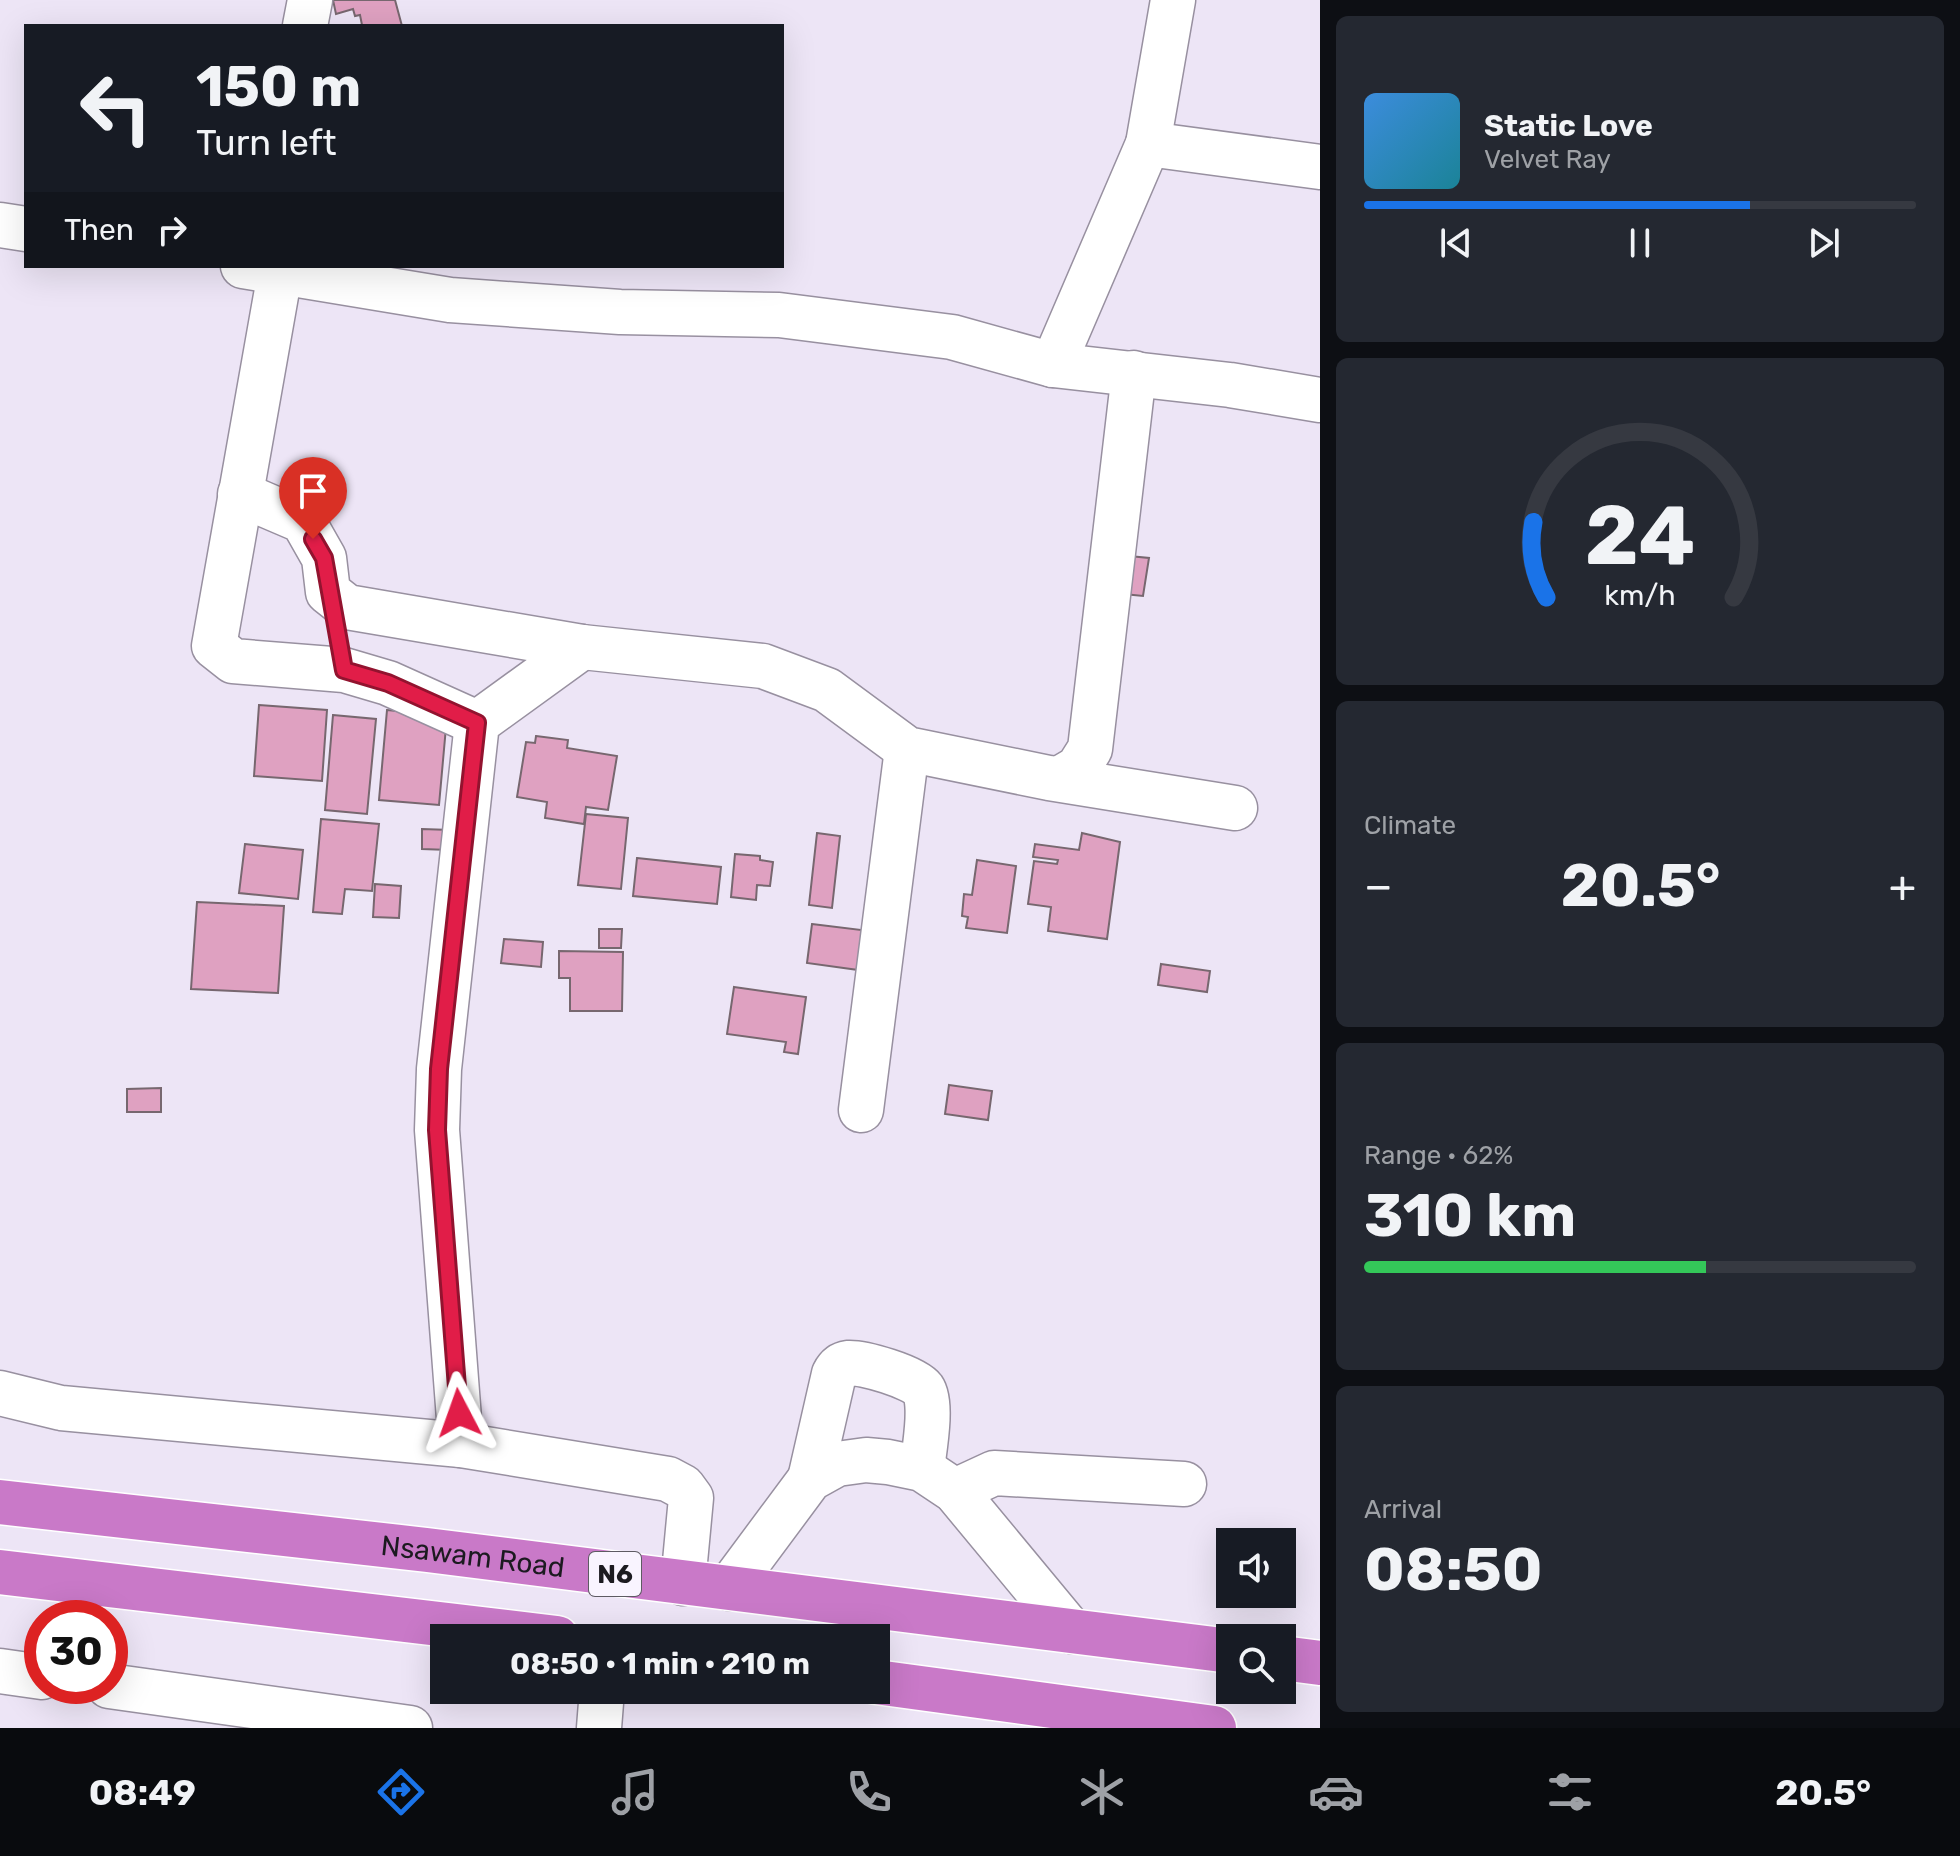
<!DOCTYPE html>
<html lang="en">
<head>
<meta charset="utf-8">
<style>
  body { margin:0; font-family:Rubik,sans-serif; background:#242831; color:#f1f3f6; height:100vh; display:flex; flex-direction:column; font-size:30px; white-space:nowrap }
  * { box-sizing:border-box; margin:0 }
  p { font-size:26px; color:#9ea1a6 }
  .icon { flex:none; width:44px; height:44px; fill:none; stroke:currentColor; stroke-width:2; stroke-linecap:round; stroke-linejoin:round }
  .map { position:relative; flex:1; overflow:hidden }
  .side { display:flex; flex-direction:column; gap:16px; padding:16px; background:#0d0f14; width:640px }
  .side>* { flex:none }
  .hud { position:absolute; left:24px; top:24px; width:760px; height:244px; border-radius:0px; box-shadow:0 8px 32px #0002; background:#171b24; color:#f1f3f6; overflow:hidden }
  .controls { position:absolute; left:1216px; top:1528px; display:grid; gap:16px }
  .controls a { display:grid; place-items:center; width:80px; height:80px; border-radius:0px; background:#171b24; box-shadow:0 8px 32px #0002; font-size:40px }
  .speed { position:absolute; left:24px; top:1600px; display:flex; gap:16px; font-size:40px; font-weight:700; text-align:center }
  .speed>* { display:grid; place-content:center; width:104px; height:104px; border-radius:50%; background:#171b24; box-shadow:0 8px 32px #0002; line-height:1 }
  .speed .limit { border:12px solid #d22; background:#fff; color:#111 }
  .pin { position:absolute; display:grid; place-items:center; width:68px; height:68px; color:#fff; margin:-82px -34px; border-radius:50% 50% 50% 0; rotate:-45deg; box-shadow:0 0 8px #0007 }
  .pin .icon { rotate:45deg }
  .me { position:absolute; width:88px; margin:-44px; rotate:356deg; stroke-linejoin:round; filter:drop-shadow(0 0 6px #0008) }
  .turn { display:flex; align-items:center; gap:28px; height:168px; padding:0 40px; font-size:36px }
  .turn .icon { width:104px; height:104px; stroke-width:2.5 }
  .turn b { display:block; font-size:56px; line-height:68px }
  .then { display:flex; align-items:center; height:76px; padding:0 40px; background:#0003; gap:16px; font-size:30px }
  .big { font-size:60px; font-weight:700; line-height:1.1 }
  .side .widget { flex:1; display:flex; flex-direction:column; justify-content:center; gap:12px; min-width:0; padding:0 28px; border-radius:12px; background:#242831 }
  .side .dial { align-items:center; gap:0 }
  .dial svg { height:208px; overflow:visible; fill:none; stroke:#363941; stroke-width:7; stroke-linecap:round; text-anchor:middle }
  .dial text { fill:#f1f3f6; stroke:none }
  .song { display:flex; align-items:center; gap:24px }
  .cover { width:96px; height:96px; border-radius:12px; background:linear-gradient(135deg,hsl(210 70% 55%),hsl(190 70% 35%)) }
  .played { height:8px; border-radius:4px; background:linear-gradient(90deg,#1a73e8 70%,#363941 70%) }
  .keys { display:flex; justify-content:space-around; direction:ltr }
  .heat { display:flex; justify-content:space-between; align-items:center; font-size:44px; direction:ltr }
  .charge { height:12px; border-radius:6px; background:linear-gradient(90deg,#34c759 62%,#363941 0) }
  .trip { position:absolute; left:430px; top:1624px; width:460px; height:80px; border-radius:0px; background:#171b24; box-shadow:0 8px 32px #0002; font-weight:700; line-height:80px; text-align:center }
  .dock { display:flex; height:128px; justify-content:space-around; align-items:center; background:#090b0e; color:#9ea1a6 }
  .dock .icon { width:56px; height:56px }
  .dock .current { color:#1a73e8 }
  .dock b { font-size:36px; color:#f1f3f6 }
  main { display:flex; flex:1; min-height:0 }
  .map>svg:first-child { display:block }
  .building { fill:#dfa1c1; stroke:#77676f; stroke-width:2 }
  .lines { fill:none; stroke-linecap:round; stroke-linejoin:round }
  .minor-casing { stroke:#9890a0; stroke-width:47 }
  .highway-casing { stroke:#fff; stroke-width:47 }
  .minor { stroke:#fff; stroke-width:44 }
  .highway { stroke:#c979c8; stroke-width:44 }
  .route-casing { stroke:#92132f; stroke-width:20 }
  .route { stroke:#e11d48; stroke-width:14 }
  .labels { text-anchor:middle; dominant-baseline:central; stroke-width:7; stroke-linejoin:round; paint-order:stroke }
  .shield { fill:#f9f4ff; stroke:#5e5b63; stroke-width:2 }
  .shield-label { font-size:26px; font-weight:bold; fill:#1c1a20 }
  .street-label { font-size:28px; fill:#1c1a20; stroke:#f9f4ff }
</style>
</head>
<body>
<main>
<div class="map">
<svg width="1320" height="1728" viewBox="0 0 1320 1728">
  <rect width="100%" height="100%" fill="#ede5f6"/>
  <g class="building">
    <polygon points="333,0 395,0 402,26 357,26 362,25 360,15 355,16 353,9 336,14"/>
    <polygon points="1129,556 1149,558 1143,596 1124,594"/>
    <polygon points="259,705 327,710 322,781 254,776"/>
    <polygon points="387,710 447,716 439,805 379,800"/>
    <polygon points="333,715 376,719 367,814 325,810"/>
    <polygon points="536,736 568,740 567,748 617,756 608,810 586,807 584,824 545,818 547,802 517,797 526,742 535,743"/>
    <polygon points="586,814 628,818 621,889 578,885"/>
    <polygon points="321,819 379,824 372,891 345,889 342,914 313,912"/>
    <polygon points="422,829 450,830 449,850 422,849"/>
    <polygon points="817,833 840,836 832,908 809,905"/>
    <polygon points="1082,833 1120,842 1107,939 1048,931 1051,907 1028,904 1034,861 1057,864 1058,860 1033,857 1035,844 1079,850"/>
    <polygon points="245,844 303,850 298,899 239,893"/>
    <polygon points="735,854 760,856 760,860 773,862 770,886 757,885 756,900 731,897"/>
    <polygon points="637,858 721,867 717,904 633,896"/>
    <polygon points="977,860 1016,866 1007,933 966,928 968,917 962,916 964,894 972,895"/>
    <polygon points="375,884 401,886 399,918 373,917"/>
    <polygon points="197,902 284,906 278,993 191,989"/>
    <polygon points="812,924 878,932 873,972 807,963"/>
    <polygon points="599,929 622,929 621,948 599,948"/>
    <polygon points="504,939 543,942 541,967 501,963"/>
    <polygon points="559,951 623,952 622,1011 570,1011 570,978 559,978"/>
    <polygon points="1161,964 1210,971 1207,992 1158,985"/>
    <polygon points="734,987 806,997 798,1054 784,1052 786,1042 727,1034"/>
    <polygon points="949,1085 992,1091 988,1120 945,1114"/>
    <polygon points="161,1088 161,1112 127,1112 127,1089"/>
  </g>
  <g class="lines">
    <g class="minor-casing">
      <g id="minor">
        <polyline points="305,26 310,0"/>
        <polyline points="1148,144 1173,0"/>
        <polyline points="0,225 26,229"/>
        <polyline points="243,266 450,300 620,312 779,315 952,337 1053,365 1230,385 1320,400"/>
        <polyline points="280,273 214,646 233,661 344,670 388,683 477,723"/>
        <polyline points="1053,365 1148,144 1320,167"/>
        <polyline points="240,494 303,521 324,558 328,592 347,607 582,647 763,666 827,690 907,749 1049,778 1235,808"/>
        <polyline points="1061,778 1078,768 1090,749 1134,373"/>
        <polyline points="861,1110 907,749"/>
        <polyline points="0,1393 61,1408 461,1445 668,1479 683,1487 691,1498 683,1583"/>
        <polyline points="461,1445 437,1130 439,1069 477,723 582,647"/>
        <path d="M810,1479L834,1374C837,1368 841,1364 848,1363C863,1362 914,1377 923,1389C933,1403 924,1451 922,1469"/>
        <polyline points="955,1491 994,1473 1184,1484"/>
        <polyline points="729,1588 810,1479 837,1464 866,1460 888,1462 922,1469 955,1491 1071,1631"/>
        <polyline points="0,1671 42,1677"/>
        <polyline points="109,1686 410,1728"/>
        <polyline points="599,1728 602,1690"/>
      </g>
    </g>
    <g class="highway-casing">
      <g id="highway">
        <path id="s1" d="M0,1502L427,1550L1230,1651"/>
        <polyline points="0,1572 557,1638"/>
        <polyline points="1282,1658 1320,1663"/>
        <polyline points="876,1682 1214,1728"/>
      </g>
    </g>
    <use href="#minor" class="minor"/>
    <use href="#highway" class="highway"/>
  </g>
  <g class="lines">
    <g class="route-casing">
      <polyline id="route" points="313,539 324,558 344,670 388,683 477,723 439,1069 437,1130 459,1413"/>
    </g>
    <use href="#route" class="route"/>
  </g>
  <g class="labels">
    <rect class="shield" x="589" y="1552" width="52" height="44" rx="6"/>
    <g class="shield-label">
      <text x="615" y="1574">N6</text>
    </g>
    <g class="street-label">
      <text stroke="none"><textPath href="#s1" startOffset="476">Nsawam Road</textPath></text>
    </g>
  </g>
</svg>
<div class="controls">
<a><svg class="icon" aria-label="sound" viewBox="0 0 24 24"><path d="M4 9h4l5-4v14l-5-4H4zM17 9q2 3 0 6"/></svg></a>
<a><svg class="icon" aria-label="search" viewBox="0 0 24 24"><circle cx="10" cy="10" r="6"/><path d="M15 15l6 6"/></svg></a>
</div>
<div class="speed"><div class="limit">30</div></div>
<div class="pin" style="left:313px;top:539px;background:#d93025"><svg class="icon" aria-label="arrive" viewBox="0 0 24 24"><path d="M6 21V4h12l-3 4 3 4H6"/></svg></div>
<svg class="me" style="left:459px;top:1413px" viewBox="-20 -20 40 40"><path d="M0-17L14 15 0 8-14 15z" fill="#e11d48" stroke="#fff" stroke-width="4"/></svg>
<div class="trip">08:50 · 1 min · 210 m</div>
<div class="hud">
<div class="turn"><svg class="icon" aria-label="left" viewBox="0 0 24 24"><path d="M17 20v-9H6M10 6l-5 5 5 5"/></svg><div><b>150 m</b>Turn left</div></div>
<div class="then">Then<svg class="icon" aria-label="right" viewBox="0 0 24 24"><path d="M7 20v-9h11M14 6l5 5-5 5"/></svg></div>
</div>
</div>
<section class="side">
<div class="widget">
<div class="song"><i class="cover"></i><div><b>Static Love</b><p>Velvet Ray</p></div></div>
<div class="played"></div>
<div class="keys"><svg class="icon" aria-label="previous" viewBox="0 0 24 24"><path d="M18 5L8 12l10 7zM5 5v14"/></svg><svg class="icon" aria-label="pause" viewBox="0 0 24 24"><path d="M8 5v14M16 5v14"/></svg><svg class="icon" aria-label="next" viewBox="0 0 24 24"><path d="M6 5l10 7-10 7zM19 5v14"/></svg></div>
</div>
<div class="widget dial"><svg viewBox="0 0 100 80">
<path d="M14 69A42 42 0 1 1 86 69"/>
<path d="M14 69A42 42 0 0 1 9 40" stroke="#1a73e8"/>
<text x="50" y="56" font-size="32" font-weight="700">24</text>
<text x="50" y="72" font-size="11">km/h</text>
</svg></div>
<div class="widget"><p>Climate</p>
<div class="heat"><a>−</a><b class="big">20.5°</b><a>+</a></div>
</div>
<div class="widget"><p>Range · 62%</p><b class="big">310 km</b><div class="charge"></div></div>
<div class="widget"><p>Arrival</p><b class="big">08:50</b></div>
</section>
</main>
<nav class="dock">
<b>08:49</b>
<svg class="icon current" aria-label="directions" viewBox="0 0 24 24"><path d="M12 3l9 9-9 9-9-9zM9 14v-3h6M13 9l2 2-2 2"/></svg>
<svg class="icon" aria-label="music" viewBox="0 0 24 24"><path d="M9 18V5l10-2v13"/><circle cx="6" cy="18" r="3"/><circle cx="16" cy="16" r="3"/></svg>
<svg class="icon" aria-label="phone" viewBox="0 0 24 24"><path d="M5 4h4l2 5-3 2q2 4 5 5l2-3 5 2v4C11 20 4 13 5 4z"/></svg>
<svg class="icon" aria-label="climate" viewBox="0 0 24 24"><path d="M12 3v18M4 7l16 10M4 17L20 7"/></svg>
<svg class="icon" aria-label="car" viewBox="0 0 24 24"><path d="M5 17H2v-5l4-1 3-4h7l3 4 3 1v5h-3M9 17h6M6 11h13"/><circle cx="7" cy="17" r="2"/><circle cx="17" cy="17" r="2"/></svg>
<svg class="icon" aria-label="filters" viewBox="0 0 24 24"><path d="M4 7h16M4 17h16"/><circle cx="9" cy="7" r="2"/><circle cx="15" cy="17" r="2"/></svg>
<b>20.5°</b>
</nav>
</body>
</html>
